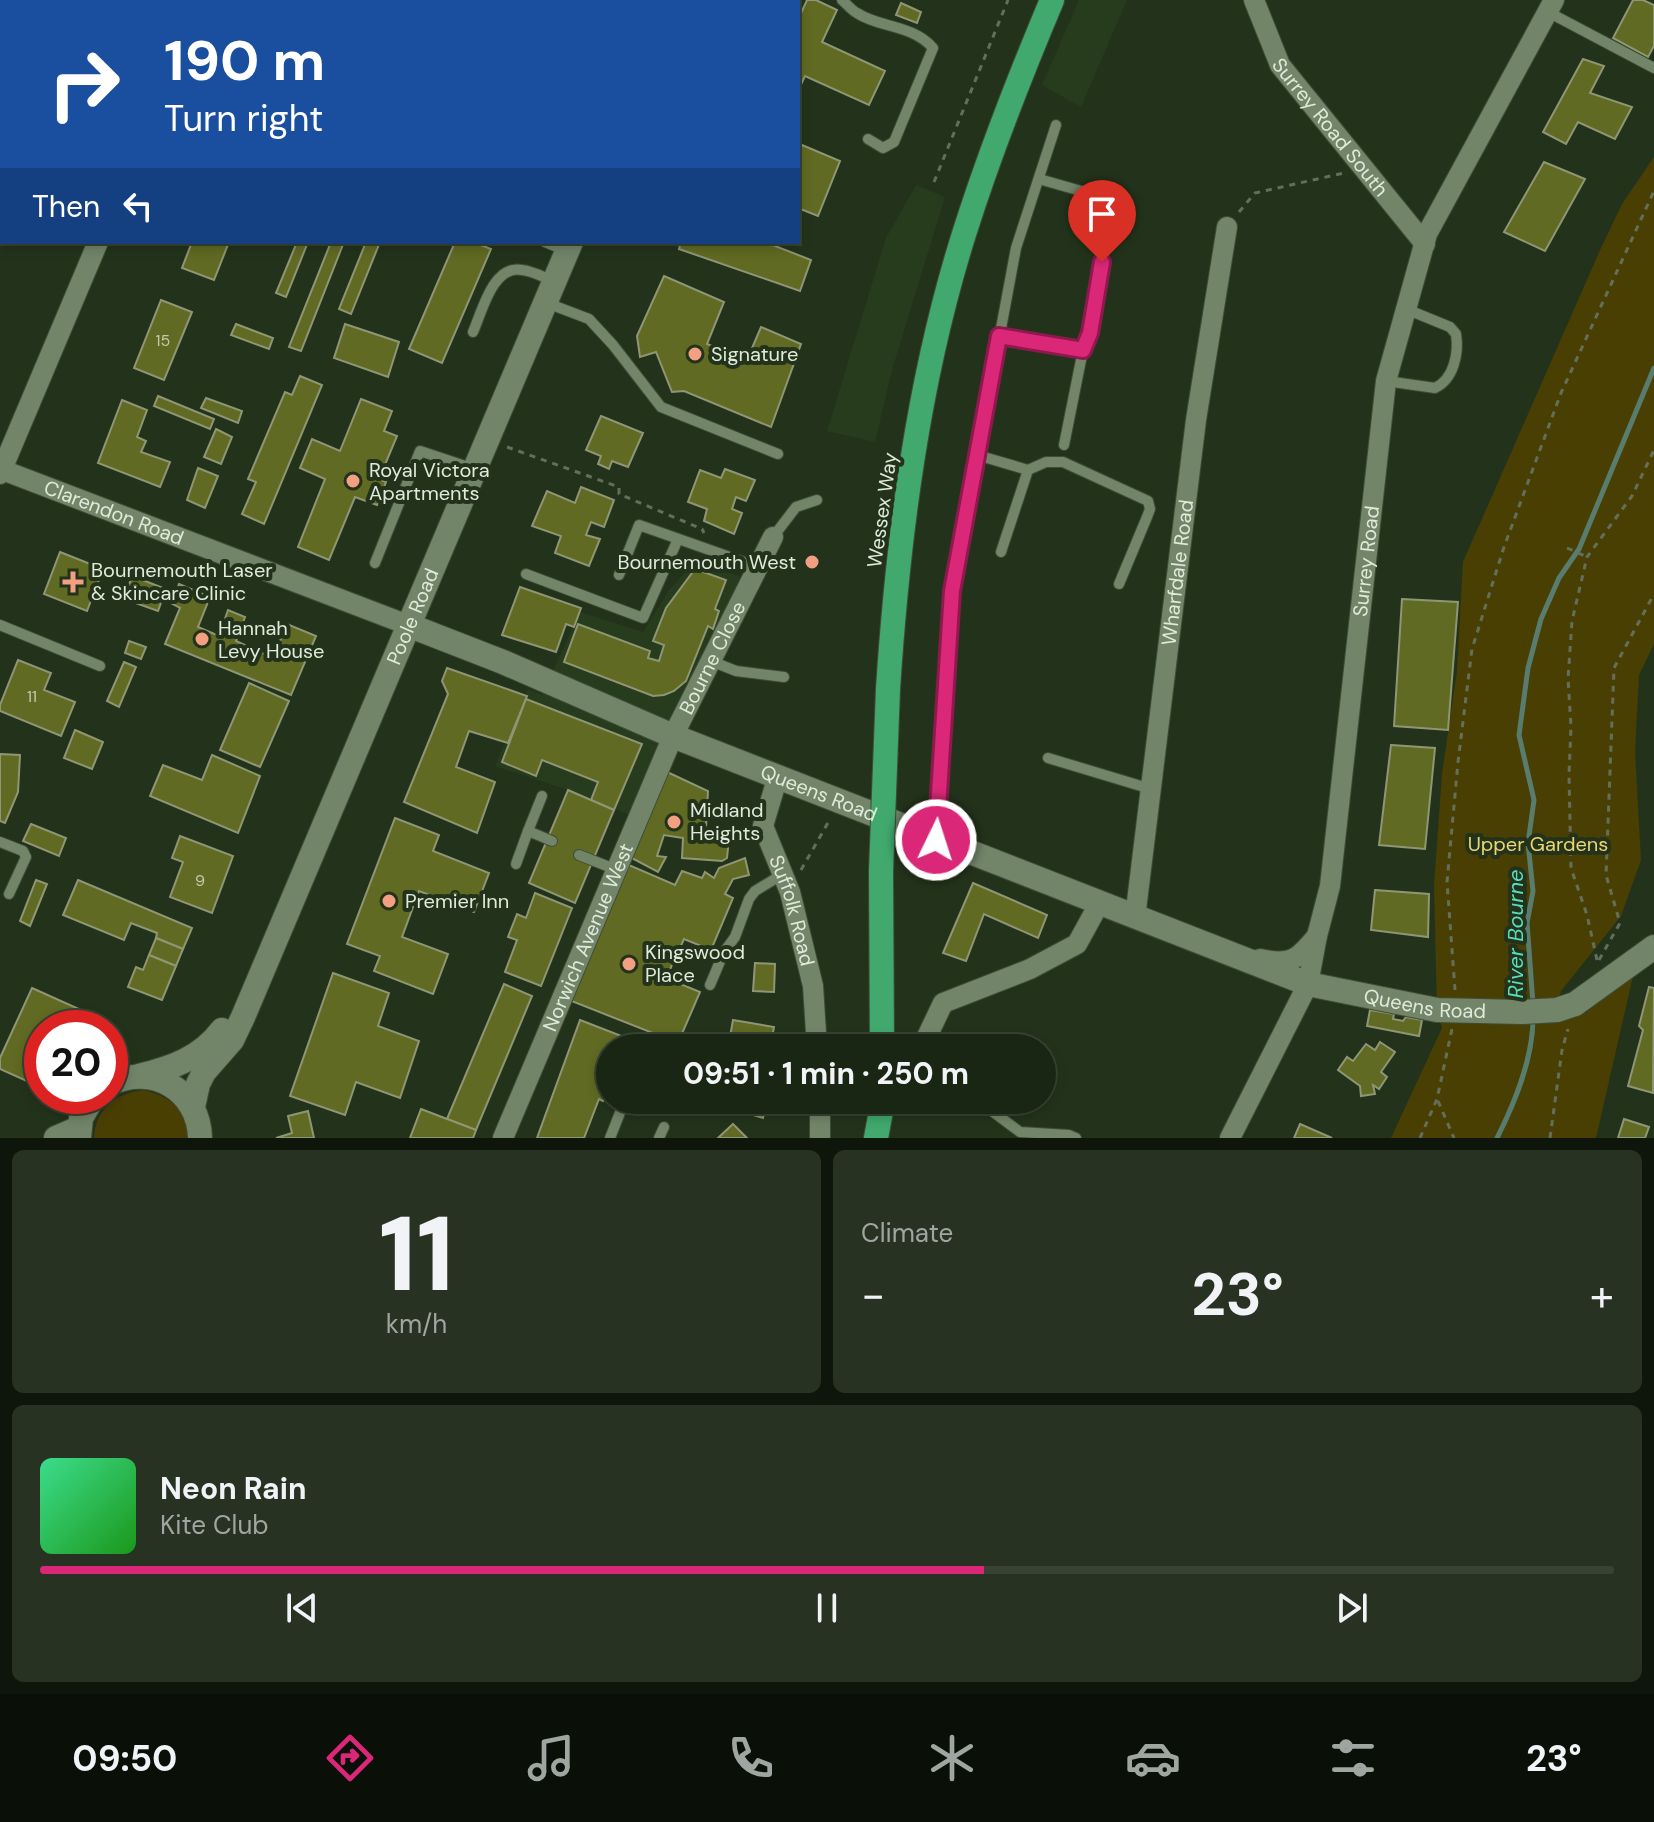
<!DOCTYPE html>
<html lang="en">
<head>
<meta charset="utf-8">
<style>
  body { margin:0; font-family:"DM Sans",sans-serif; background:#273222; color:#f1f3f6; height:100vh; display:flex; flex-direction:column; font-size:30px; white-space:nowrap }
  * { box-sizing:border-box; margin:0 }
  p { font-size:26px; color:#9fa5a0 }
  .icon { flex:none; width:44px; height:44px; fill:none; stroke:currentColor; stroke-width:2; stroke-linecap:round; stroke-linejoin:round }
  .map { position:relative; height:1138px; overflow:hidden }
  .details { display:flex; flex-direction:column; gap:12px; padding:12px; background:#0e150b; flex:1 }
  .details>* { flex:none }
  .top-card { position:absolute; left:0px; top:0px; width:800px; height:244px; box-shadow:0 4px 12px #0003,0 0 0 2px #384334; background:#1a4fa0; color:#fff; overflow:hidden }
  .speed { position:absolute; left:24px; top:1010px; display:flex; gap:16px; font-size:40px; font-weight:700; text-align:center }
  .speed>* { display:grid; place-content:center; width:104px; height:104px; border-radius:50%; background:#1a2614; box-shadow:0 4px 12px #0003,0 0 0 2px #384334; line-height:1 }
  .speed .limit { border:12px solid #d22; background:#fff; color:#111 }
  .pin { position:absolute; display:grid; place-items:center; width:68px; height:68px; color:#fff; margin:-82px -34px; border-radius:50% 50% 50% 0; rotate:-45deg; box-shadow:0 0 8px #0007 }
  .pin .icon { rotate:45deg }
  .me { position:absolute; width:88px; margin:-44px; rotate:4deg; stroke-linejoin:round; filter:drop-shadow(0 0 6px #0008) }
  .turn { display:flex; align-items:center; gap:28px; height:168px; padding:0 32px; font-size:36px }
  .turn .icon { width:104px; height:104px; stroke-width:2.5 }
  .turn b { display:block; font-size:56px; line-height:68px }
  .then { display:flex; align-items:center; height:76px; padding:0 32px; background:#0003; gap:16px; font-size:30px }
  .big { font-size:60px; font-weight:700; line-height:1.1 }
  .details .card { flex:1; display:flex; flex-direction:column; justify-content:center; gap:12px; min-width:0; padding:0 28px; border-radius:12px; background:#273222 }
  .details .dial { align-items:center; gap:0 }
  .dial b { font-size:104px; line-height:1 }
  .song { display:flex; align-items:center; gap:24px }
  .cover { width:96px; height:96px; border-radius:12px; background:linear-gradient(135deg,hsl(150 70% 55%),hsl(120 70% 35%)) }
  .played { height:8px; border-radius:4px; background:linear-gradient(90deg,#db2777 60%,#384334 60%) }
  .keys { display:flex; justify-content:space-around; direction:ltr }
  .heat { display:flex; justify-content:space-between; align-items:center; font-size:44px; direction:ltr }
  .details .tiles { flex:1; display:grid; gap:12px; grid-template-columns:1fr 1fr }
  .card:last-child { grid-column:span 2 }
  .trip { position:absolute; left:596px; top:1034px; width:460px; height:80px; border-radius:40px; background:#1a2614; box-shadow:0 4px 12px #0003,0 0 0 2px #384334; font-weight:700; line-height:80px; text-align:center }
  .tab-bar { display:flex; height:128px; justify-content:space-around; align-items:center; background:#0a0f08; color:#9fa5a0 }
  .tab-bar .icon { width:56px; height:56px }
  .tab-bar .selected { color:#db2777 }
  .tab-bar b { font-size:36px; color:#f1f3f6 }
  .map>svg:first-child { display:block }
  .built { fill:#273b1d }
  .green { fill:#4a3f03 }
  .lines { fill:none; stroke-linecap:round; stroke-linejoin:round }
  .stream { stroke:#587d6f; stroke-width:5 }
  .building { fill:#606a22; stroke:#8f9675; stroke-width:2 }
  .lane-casing { stroke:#3f4d38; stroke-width:12 }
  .street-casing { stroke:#3f4d38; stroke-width:22 }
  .secondary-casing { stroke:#3f4d38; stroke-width:26 }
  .highway-casing { stroke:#3f4d38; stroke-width:26 }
  .path { stroke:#62705b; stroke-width:3; stroke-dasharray:6 6; stroke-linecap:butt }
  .lane { stroke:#728569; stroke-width:10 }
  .street { stroke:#728569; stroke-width:20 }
  .secondary { stroke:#728569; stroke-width:24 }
  .highway { stroke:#41a96d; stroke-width:24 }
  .highway-bridge-casing { stroke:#3f4d38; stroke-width:26; stroke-linecap:butt }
  .highway-bridge { stroke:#41a96d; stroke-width:24 }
  .route-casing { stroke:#8e194d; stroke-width:20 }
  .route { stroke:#db2777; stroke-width:14 }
  .poi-dot { fill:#f39f82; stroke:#23331b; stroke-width:3 }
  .labels { text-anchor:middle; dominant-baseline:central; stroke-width:8; stroke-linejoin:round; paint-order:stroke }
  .number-label { font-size:16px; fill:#c0caad }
  .street-label { font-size:20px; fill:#e0eadb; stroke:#23331b }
  .poi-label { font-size:20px; fill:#e0eadb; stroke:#23331b; text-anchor:start }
  .park-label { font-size:20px; fill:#ecd66f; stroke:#23331b }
  .water-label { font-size:22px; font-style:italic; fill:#59debd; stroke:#23331b }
</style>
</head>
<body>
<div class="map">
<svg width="1654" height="1138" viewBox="0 0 1654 1138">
  <rect width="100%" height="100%" fill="#23331b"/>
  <g class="built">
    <polygon points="1079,0 1127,0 1081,107 1042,85"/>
    <polygon points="916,185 945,197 892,370 875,442 827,431 886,238"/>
    <polygon points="696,560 712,563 744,579 630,815 568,790 495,766 528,689 542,695 580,612 643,632 669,590"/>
  </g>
  <g class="green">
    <polygon points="1654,157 1654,644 1639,675 1635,752 1641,860 1621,916 1561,991 1557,1009 1585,1013 1633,976 1596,1138 1391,1138 1442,1028 1437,1010 1434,886 1442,774 1457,671 1463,562 1601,248 1622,204"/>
    <path d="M144,1090C173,1098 184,1108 189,1138H94C95,1109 116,1093 144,1090Z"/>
  </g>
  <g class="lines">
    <g class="stream">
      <polyline points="1533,1004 1527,923 1533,891 1528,843 1534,800 1519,735 1528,668 1541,619 1559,578 1579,549 1654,368"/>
      <path d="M1497,1138C1515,1102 1533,1059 1533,1018"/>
    </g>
  </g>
  <g class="building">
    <polygon points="807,0 816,0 837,10 822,42 885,71 869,105 805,76 798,91 798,20"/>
    <polygon points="1633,0 1643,0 1654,5 1654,46 1648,57 1613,38"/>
    <polygon points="901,3 921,12 917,23 896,15"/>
    <polygon points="1583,59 1604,66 1590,93 1632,107 1615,139 1578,122 1566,144 1543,132"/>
    <polygon points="802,145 840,161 818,216 798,208 798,154"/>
    <polygon points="1544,162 1585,179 1545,251 1504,232"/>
    <polygon points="192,242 229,242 214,280 182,268"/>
    <polygon points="297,242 308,242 286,297 276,293"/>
    <polygon points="331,242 344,242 301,351 289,347"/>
    <polygon points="366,242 380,242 351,314 339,309"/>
    <polygon points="455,242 473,242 491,249 442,363 409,349"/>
    <polygon points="681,242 765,242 811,260 800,291 679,249"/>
    <polygon points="664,276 724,302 707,344 747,360 761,327 801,344 771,427 684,391 672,392 656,352 640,357 637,336"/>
    <polygon points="161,300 192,312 164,380 134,368"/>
    <polygon points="236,324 273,338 269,349 231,335"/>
    <polygon points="345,324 399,342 388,377 334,358"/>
    <polygon points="300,376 322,385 264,524 242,514 256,482 248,479 285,392 292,395"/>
    <polygon points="158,396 214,419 210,429 154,406"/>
    <polygon points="206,398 242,411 238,423 201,408"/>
    <polygon points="361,399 392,411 384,431 397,436 379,479 386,482 377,505 355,497 329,560 298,547 325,479 300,468 312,439 340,451"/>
    <polygon points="122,400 147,410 137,437 146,441 141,452 170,462 160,487 98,463"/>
    <polygon points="601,416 643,433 628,467 612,461 609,469 598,464 601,456 586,450"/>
    <polygon points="216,429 232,437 221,464 204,457"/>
    <polygon points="198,468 218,476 205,508 187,500"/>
    <polygon points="725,469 755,480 746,501 736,497 732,509 742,513 734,534 704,521 707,509 688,502 700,470 721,478"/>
    <polygon points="581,487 614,500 604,527 591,522 586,535 600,539 589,566 555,553 561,536 532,526 547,491 575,503"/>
    <polygon points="60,552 103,569 87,611 44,594"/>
    <polygon points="695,569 726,580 715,609 719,611 713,629 708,626 686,681 674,691 664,695 653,696 564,662 578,624 650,651 648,658 659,661 664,645 653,641 666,608"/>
    <polygon points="132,576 166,589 158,611 124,599"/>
    <polygon points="179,584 210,597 198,627 219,636 228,610 245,617 236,641 273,658 287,624 316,636 291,695 165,644 180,608 171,603"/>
    <polygon points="520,587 581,608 574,627 566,624 556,652 502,635"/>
    <polygon points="1402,599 1458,602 1448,730 1394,726"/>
    <polygon points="129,641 146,647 141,659 125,653"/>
    <polygon points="18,660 51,673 44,690 75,702 61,736 0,711 0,705"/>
    <polygon points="124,662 136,667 119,707 107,701"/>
    <polygon points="447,668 527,696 508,743 469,731 456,767 495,782 477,833 404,802 448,694 442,681"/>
    <polygon points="249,683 289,701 260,767 220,750"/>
    <polygon points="526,699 642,744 614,810 591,800 598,782 542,760 536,776 502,762"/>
    <polygon points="75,730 103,742 92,769 64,758"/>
    <polygon points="1391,745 1435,748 1425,849 1379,845"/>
    <polygon points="0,754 20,755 18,792 5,823 0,821"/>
    <polygon points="212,755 260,776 238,833 150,796 163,765 202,780"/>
    <polygon points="665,771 708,791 706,828 730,829 727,858 722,861 682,858 683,838 664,835 657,856 666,857 658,872 628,856"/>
    <polygon points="568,790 614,810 575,903 529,883"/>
    <polygon points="395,818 439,835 433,851 489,873 474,912 419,891 402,937 448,954 433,994 374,971 380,956 347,944"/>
    <polygon points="31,824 66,838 59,856 23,841"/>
    <polygon points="180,836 233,856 212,913 170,897 183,862 172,858"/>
    <polygon points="745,858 749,875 733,879 725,894 733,898 711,950 684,939 666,978 700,992 678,1043 569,1000 629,865 675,885 682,871 702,878 705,872 714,878 719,868"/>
    <polygon points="36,880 47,884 30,926 20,921"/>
    <polygon points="78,880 192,928 183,949 156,938 157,933 131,923 124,940 63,915"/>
    <polygon points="973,883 1047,915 1038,938 984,914 966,961 943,953"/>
    <polygon points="1375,890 1429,894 1428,937 1371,930"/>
    <polygon points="535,893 572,908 541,986 505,972 517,940 508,937 517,914 526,918"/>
    <polygon points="156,938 183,949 176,966 149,955"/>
    <polygon points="149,955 176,966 162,1000 128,987 136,967 143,970"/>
    <polygon points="755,963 775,964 774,992 753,991"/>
    <polygon points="333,973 389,993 378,1026 419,1041 400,1098 356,1082 345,1115 290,1096"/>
    <polygon points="504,984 532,996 476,1130 447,1119"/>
    <polygon points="1649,987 1654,988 1653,1093 1628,1086 1643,1030 1639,1026"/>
    <polygon points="32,988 101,1019 98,1028 42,1028 40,1087 0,1069 0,1058"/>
    <polygon points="1370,1010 1394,1014 1393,1019 1403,1021 1406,1017 1422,1020 1419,1036 1367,1026"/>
    <polygon points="580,1020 642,1044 640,1048 610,1048 610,1084 603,1101 599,1099 584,1138 537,1138"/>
    <polygon points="733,1020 774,1027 770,1048 728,1048"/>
    <polygon points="1380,1042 1395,1052 1381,1072 1387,1077 1379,1089 1373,1085 1375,1094 1361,1096 1360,1086 1338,1070 1347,1057 1353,1061 1366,1044 1375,1050"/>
    <polygon points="740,1100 767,1100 763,1118 737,1110"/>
    <polygon points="421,1109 476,1130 473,1138 410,1138"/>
    <polygon points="308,1111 314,1138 276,1138 292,1133 288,1116"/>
    <polygon points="1624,1119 1649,1127 1645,1138 1618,1138"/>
    <polygon points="733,1124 747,1138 718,1138"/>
    <polygon points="1300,1124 1332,1138 1294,1138"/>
  </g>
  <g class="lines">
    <g class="lane-casing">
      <g id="lane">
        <polyline points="713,0 717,2"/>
        <path d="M842,0C847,4 851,10 857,13C879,28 912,24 933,48L894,142L883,148L868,139"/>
        <polyline points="760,2 762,0"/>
        <polyline points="1548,12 1654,68"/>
        <polyline points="1039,179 1116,201"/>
        <polyline points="545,242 567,251"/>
        <polyline points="547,303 589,319 613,345 661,407 778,454"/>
        <path d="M473,332C482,312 493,264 522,270C533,271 543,277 553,281"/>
        <polyline points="999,336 1083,350 1064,445"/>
        <polyline points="1083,350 1090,333 1102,262"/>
        <path d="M1386,381L1435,388C1454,379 1459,353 1456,334L1450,327L1406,309"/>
        <polyline points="977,455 1028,470 1001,552"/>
        <polyline points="1028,470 1046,462 1063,462 1148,501 1150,509 1147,517 1119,584"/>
        <polyline points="773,537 796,507 817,500"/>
        <polyline points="375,563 420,451 474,469"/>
        <polyline points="526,574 643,618 678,539"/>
        <polyline points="619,575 639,525 758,567"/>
        <polyline points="0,625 100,666"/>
        <polyline points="711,661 736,671 784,677"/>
        <polyline points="1048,758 1151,789"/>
        <polyline points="542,796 528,831 552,841"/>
        <polyline points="937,838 952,591 1016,248 1056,125"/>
        <polyline points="0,842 23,851 26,857 9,894"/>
        <polyline points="579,855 617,870"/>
        <polyline points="516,864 528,831"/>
        <polyline points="710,985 724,952 735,937 749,899 755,891 783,874"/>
        <polyline points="977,1100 1020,1132 1069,1135 1076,1138"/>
        <polyline points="610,1138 625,1100"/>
        <polyline points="659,1138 664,1127"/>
      </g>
    </g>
    <g class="street-casing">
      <g id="street">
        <path id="s1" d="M1254,0L1280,65L1425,244"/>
        <polyline points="200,2 200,0"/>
        <polyline points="502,2 503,0"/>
        <path id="s2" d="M0,469L408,625"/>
        <polyline points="0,474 98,242"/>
        <path id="s3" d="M778,776L763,826L790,892L813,986L817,1048"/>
        <path id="s4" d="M1135,918L1196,420L1227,227"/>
        <path d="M1260,959C1291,966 1298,959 1317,936"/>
        <polyline points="924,1043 943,1003 1030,969 1077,944 1099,904"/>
        <polyline points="820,1100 820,1138"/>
        <path id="s5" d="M503,1138L673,736L773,537"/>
        <path id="s6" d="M1230,1138L1308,984L1317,936L1330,886L1386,381L1427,234L1554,0"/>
      </g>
    </g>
    <g class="secondary-casing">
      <g id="secondary">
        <polyline points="673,2 674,0"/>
        <path id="s7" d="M408,625L503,662L673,736L1308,984L1437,1010L1522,1012L1557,1010L1575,1004L1654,947"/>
        <path d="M139,1076C172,1068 201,1058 222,1030"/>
        <path d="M110,1084C152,1063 199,1090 200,1138"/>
        <path id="s8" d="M193,1107L198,1084L204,1072L232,1040L243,1017L571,242"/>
        <polyline points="56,1138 79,1128"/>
        <polyline points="79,1138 81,1118 94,1096"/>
      </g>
    </g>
    <g class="highway-casing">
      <g id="highway">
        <path d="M888,689C898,536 918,380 964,234C989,155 1020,76 1052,0"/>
        <polyline points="881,871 882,1048"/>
        <polyline points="876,1138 883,1100"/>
      </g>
    </g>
    <g class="path">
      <polyline points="934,182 1008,0"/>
      <polyline points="1239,212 1255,193 1344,173"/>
      <polyline points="507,447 619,487 619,494 702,529 704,533"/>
      <polyline points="1567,548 1587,557"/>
      <polyline points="801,870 829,821"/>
      <polyline points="1597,960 1587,915 1571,868 1569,775 1571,726 1568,679 1572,621 1587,557 1632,496 1654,450"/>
      <polyline points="1599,960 1620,923 1606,875 1614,668 1654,594"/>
      <polyline points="1455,990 1447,882 1458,762 1472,649 1504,547 1561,393 1654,191"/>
      <polyline points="1438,1101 1454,1138"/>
      <polyline points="1420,1138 1437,1099 1452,1029"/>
      <polyline points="1550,1138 1562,1050 1568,1029"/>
    </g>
    <use href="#lane" class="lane"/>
    <use href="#street" class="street"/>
    <use href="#secondary" class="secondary"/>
    <use href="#highway" class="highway"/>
    <g class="highway-bridge-casing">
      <polyline id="highway-bridge" points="881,871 888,689"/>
    </g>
    <use href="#highway-bridge" class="highway-bridge"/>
  </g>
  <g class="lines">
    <g class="route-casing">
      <polyline id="route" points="936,840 952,591 999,336 1083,350 1090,333 1102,262"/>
    </g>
    <use href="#route" class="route"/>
  </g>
  <g class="poi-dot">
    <circle cx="695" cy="354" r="8"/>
    <circle cx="353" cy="481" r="8"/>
    <circle cx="812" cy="562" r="8"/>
    <path d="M69 570h8v8h8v8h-8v8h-8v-8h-8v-8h8z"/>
    <circle cx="202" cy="639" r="8"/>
    <circle cx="674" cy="822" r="8"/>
    <circle cx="389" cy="901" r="8"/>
    <circle cx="629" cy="964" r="8"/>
  </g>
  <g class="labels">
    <g class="number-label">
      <text x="163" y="340">15</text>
      <text x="32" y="696">11</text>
      <text x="200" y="880">9</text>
    </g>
    <g class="street-label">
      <text stroke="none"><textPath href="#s1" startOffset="150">Surrey Road South</textPath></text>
      <text transform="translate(882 510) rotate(-82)">Wessex Way</text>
      <text stroke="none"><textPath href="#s2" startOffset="122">Clarendon Road</textPath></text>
      <text stroke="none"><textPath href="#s6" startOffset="600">Surrey Road</textPath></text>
      <text stroke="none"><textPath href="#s4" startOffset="348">Wharfdale Road</textPath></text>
      <text stroke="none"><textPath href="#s8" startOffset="540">Poole Road</textPath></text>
      <text stroke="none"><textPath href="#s5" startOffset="524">Bourne Close</textPath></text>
      <text stroke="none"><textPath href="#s7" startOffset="444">Queens Road</textPath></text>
      <text stroke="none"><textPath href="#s3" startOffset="142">Suffolk Road</textPath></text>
      <text stroke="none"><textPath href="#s5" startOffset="218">Norwich Avenue West</textPath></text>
      <text stroke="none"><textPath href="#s7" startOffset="1088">Queens Road</textPath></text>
    </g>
    <g class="poi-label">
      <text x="711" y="354">Signature</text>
      <text x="369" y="470">Royal Victora<tspan x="369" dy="23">Apartments</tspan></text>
      <text x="796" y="562" text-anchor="end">Bournemouth West</text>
      <text x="91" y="570">Bournemouth Laser<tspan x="91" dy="23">&amp; Skincare Clinic</tspan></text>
      <text x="218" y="628">Hannah<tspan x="218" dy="23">Levy House</tspan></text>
      <text x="690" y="810">Midland<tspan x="690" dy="23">Heights</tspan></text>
      <text x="405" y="901">Premier Inn</text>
      <text x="645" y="952">Kingswood<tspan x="645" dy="23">Place</tspan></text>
    </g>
    <g class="park-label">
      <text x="1538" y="844">Upper Gardens</text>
    </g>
    <g class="water-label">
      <text transform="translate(1515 934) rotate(-90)">River Bourne</text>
    </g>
  </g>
</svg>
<div class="speed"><div class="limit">20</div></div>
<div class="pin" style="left:1102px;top:262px;background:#d93025"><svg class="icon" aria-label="arrive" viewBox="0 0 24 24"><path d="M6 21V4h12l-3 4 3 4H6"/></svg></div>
<svg class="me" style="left:936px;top:840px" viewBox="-20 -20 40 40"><circle r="17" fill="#db2777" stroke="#fff" stroke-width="3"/><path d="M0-11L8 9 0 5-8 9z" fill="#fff"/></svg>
<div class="trip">09:51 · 1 min · 250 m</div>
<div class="top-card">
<div class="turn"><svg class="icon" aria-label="right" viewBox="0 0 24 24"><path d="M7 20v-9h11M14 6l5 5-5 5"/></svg><div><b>190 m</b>Turn right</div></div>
<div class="then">Then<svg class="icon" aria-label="left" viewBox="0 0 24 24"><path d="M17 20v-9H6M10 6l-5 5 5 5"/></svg></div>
</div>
</div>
<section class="details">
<div class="tiles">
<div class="card dial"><b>11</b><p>km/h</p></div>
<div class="card"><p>Climate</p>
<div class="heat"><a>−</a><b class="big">23°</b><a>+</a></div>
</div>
<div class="card">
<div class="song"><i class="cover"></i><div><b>Neon Rain</b><p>Kite Club</p></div></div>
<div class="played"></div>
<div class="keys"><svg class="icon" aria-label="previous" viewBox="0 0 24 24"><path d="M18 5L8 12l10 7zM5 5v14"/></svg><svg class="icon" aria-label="pause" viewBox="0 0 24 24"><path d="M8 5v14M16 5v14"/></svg><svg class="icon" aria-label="next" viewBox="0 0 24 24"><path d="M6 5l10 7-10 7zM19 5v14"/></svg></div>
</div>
</div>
</section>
<nav class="tab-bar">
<b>09:50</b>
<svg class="icon selected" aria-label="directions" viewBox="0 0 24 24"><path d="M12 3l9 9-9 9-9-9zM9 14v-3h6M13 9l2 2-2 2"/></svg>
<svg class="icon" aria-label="music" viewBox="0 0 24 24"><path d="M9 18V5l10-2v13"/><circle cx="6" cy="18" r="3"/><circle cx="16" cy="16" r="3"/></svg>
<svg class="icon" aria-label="phone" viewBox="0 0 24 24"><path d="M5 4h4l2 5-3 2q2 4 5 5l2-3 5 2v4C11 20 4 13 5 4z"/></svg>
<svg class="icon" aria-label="climate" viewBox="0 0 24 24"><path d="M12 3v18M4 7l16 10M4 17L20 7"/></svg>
<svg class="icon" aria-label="car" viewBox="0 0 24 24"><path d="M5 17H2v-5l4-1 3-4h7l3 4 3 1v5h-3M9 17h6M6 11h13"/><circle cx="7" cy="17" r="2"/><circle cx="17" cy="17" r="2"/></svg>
<svg class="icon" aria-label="filters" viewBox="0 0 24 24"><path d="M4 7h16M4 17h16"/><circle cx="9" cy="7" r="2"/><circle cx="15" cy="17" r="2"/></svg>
<b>23°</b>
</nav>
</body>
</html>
